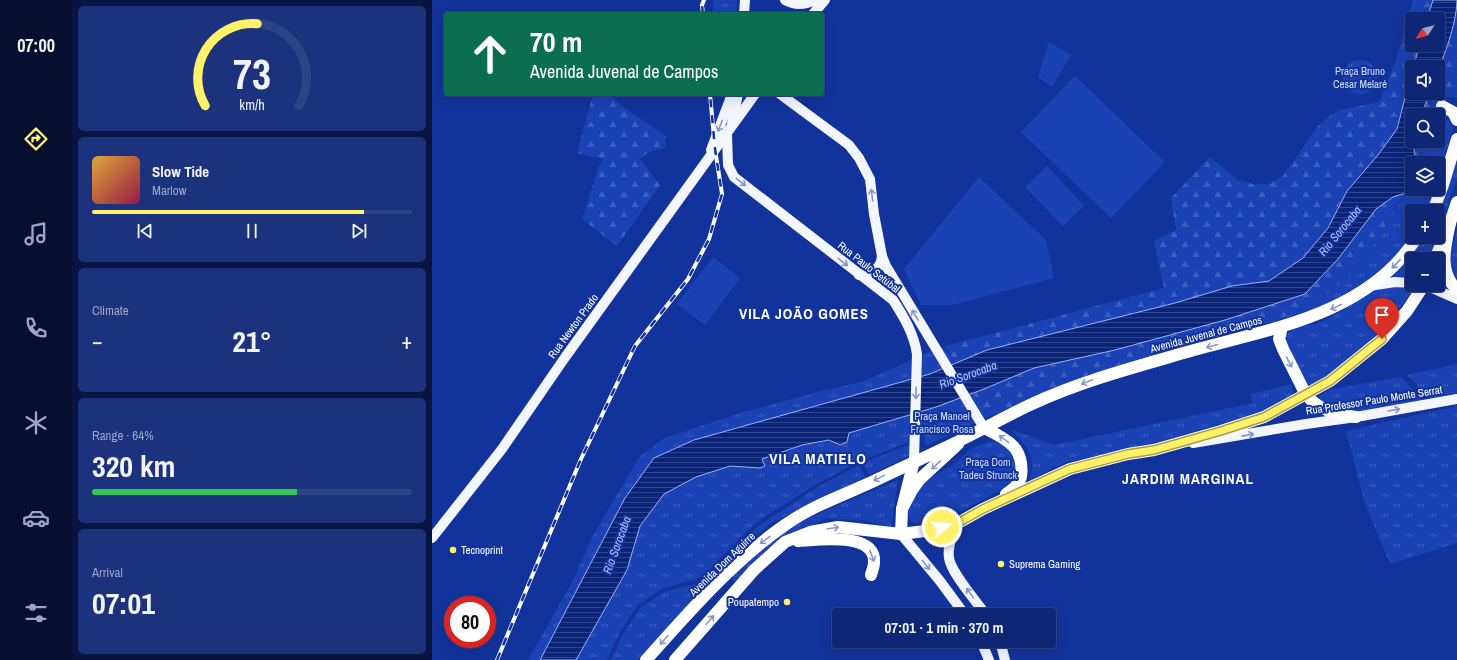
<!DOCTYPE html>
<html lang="en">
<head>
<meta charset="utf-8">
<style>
  body { margin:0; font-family:"Archivo Narrow",sans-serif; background:#1c327c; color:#f1f3f6; height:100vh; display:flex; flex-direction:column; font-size:15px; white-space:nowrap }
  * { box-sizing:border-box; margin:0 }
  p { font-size:13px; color:#9ba5c5 }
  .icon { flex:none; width:22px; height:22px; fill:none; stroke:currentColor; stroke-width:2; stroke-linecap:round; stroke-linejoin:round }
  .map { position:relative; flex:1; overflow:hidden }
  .sheet { display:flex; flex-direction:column; gap:6px; padding:6px; background:#081540; width:360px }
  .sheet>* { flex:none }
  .guide { position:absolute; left:12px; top:12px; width:380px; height:84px; border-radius:4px; box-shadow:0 4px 16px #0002,0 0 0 1px #2e4386; background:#0b6e4f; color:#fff; overflow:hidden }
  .needle { width:26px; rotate:234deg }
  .fabs { position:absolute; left:973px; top:12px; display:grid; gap:8px }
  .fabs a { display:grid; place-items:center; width:40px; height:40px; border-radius:4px; background:#0e2674; box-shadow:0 4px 16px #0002,0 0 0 1px #2e4386; font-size:20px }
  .speed { position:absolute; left:12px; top:596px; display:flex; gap:8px; font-size:20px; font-weight:700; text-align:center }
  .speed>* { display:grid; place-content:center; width:52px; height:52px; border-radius:50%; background:#0e2674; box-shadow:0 4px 16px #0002,0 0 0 1px #2e4386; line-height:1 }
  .speed .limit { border:6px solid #d22; background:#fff; color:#111 }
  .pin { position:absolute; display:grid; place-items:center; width:34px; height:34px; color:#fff; margin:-41px -17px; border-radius:50% 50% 50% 0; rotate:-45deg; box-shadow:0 0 4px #0007 }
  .pin .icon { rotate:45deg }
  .me { position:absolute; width:44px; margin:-22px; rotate:72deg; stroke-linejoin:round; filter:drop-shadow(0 0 3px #0008) }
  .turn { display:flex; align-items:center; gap:14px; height:84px; padding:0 20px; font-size:18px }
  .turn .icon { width:52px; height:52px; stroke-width:2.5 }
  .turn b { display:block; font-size:28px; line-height:34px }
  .big { font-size:30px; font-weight:700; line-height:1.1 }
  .sheet .card { flex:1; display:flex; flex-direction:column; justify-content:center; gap:6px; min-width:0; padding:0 14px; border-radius:6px; background:#1c327c }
  .sheet .dial { align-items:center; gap:0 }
  .dial svg { height:104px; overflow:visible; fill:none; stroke:#2e4386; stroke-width:7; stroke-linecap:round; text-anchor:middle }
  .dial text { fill:#f1f3f6; stroke:none }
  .song { display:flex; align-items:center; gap:12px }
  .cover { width:48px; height:48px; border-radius:6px; background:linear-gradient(135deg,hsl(40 70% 55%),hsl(340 70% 35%)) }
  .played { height:4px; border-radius:2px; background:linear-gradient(90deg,#fff169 85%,#2e4386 85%) }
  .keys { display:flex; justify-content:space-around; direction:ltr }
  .heat { display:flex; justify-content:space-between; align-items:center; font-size:22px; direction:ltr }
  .charge { height:6px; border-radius:3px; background:linear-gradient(90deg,#34c759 64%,#2e4386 0) }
  .trip { position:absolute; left:400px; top:608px; width:224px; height:40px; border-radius:4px; background:#0e2674; box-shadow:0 4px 16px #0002,0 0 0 1px #2e4386; font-weight:700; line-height:40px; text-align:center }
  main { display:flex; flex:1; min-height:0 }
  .menu { display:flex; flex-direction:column; width:72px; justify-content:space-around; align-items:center; background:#060f2e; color:#9ba5c5 }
  .menu .icon { width:28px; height:28px }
  .menu .active { color:#fff169 }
  .menu b { font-size:18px; color:#f1f3f6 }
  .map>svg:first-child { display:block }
  .grass { fill:url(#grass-tufts) }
  .forest { fill:url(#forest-firs); fill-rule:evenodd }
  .pitch { fill:#1a42b5 }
  .water { fill:url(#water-rules); stroke:#98b2f7 }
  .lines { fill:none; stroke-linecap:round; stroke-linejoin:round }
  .major { stroke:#f3f5ff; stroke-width:10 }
  .highway { stroke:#fff; stroke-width:12 }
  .rail-casing { stroke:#fff; stroke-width:4 }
  .rail { stroke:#12339b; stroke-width:2.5; stroke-dasharray:8; stroke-linecap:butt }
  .oneway { stroke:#8294cd }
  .oneway2 { stroke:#8899cd }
  .route-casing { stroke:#a69d44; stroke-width:10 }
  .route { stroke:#fff169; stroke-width:7 }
  .poi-dot { fill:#fff169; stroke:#12339b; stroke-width:1.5 }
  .labels { text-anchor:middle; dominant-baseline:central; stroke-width:4; stroke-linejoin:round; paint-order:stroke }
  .park-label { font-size:11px; fill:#cedafe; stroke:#12339b }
  .street-label { font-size:11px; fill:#fff; stroke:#12339b }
  .poi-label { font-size:11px; fill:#fff; stroke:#12339b; text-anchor:start }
  .water-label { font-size:12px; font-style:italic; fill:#b2c5fa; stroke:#12339b }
  .district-label { font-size:15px; font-weight:bold; letter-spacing:1px; fill:#fff; stroke:#12339b }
</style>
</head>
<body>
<main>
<nav class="menu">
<b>07:00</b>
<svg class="icon active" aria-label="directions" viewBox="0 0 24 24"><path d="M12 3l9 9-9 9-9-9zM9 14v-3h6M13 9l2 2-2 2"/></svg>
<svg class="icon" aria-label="music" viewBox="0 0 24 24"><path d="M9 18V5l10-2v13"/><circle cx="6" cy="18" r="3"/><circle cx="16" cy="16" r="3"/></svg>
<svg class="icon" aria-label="phone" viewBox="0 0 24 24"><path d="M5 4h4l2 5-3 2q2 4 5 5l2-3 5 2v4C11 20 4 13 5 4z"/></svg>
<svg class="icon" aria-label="climate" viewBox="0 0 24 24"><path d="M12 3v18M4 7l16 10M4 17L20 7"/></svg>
<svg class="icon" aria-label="car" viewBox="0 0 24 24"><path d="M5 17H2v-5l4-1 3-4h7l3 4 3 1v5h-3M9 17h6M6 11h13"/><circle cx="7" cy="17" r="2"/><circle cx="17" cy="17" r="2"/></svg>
<svg class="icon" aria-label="filters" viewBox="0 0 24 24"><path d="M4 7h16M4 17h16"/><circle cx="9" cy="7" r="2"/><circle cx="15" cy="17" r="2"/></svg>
</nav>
<section class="sheet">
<div class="card dial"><svg viewBox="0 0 100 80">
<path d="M14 69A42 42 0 1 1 86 69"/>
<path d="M14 69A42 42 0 0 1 54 6" stroke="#fff169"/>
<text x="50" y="56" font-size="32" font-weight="700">73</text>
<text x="50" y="72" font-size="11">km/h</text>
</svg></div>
<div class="card">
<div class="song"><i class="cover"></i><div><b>Slow Tide</b><p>Marlow</p></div></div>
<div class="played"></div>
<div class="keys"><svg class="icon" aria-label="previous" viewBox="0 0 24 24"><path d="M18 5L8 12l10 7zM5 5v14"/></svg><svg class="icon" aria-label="pause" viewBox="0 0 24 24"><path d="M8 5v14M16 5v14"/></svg><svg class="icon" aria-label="next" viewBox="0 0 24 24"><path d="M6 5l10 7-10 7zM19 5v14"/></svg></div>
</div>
<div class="card"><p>Climate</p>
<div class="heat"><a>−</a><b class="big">21°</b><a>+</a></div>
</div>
<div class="card"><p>Range · 64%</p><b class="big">320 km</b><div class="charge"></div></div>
<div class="card"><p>Arrival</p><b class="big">07:01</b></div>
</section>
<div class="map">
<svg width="1025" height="660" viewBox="0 0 1025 660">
  <defs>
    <pattern id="grass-tufts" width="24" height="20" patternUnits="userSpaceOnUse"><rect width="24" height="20" fill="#1a42b5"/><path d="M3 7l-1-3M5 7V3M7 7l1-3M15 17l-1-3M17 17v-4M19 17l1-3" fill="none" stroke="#3c5ec0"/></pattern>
    <pattern id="forest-firs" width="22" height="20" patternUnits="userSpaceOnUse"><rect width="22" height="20" fill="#1a42b5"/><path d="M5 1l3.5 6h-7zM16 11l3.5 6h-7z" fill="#3c5ec0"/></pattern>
    <pattern id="water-rules" width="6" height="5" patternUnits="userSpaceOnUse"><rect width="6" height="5" fill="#0b2477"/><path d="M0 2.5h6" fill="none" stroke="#30458b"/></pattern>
  </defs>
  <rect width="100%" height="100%" fill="#12339b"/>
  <g class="grass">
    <polygon points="281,0 305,0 304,14 281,14"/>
    <circle cx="928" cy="77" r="17"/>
    <polygon points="1007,116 1016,120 1021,128 1006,179 1006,163 989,163 998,141 1006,141 1006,120"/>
    <polygon points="1025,162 1025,179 1006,233 1006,215"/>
    <path d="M980,182V189H1003L994,211H980C980,219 982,228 980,236C979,240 974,245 971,248C941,290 888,308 840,322L886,302L911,280L936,252L960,216Z"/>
    <path d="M1025,229V278C1014,259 1020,248 1025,229Z"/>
    <polygon points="993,237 1005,237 998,259 980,259 980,277 961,276 960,274 986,246"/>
    <path d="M960,286L981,288C959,328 921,358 883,384H875L861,360L853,337C861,325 873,327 885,323C905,317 921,301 939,292C945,289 953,288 960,286Z"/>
    <polygon points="509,347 515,351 556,417 493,446 492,432 477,436 477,442 428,461 381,486 325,522 268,578 231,588 206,605 189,630 175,660 96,660 142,579 160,537 208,456 233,438 305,414 389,391 430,382"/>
    <polygon points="1025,364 1025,393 998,398 975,375"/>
    <polygon points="969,377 991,400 926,412 914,412 896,405 888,400 888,396 891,393 900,389"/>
    <path d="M859,384L862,395L839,409L716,445L635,462L622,467L598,481C605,458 594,444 578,429L623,445L821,403L818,394Z"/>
    <polygon points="1025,406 1025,543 958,564 933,504 914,431"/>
    <path d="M557,441C568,443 576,447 581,457C584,465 584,474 580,481C574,490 511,521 498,523C490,525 485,524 478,521L476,507L490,483L521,465L539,449Z"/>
    <polygon points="479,444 477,456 437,475 430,463"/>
    <polygon points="427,465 434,477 339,523 298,558 297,557 325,527 384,488"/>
    <polygon points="466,480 459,527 430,520 394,519 363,531 334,550 302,583 301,577 311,563 363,524"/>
    <polygon points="280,576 282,577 265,597 205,660 179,660 191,634 208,608 232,592 270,582"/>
  </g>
  <g class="forest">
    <path d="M981,0H1025V98L1015,97L1006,120V115H980V141H998L989,163H980V182L960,216L936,252L911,280L886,302L840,322L720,355L653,376L556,417L513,346L732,288L722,241L744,230L739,198L778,157L806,180L821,184H837L851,176L886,126L900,114L908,110L947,102L964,60ZM980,19H1006V45H980ZM980,67H1006V93H980Z"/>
    <polygon points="161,94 178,94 190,106 234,136 233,148 215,153 208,159 228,185 185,246 150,219 167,166 171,159 145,153"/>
  </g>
  <g class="pitch">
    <polygon points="617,42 639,55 620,87 606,77"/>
    <polygon points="643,76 733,162 679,218 589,132"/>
    <polygon points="615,166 652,206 631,226 593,187"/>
    <polygon points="547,177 614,240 622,278 521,305 489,305 472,269"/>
    <polygon points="281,257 308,278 273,325 245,304"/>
  </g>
  <g class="water">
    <path d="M1001,0H1025C1025,20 1014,52 1006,70V67H981L988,45H1006V19H995Z"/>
    <path d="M980,71V93H997L990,115H980V141H983C981,149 982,156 987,163H980V189H987L961,197L944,209L906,259L873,294L793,320L683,350L602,368L552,389L504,407L417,433L415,442L408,445L397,440L370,445L330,459L333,466L328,468L298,466L264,477L232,494L208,526L195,570L144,660H108L193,498L222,458L262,440L498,374L555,350L743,303L800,286L837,281L871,258L896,228L915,191L946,155L965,129Z"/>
  </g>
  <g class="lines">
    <g class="major">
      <path d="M353,0C363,6 373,5 384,0"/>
      <polyline points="312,14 313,0"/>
      <polyline points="381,14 393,0"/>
      <polyline points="348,94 417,145 427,158 438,179 442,214 450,256 454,266 552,428"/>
      <polyline points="300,123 306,94"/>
      <path d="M295,134L296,165L302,177L461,300C472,317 482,334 485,354L482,461"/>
      <polyline points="279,150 300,94"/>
      <path d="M427,275C440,274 449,269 450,256"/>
      <polyline points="993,285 1025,299"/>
      <polyline points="937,286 963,282 980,283"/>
      <polyline points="761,443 874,424 924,417 1025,399"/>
      <path d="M526,523C521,533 515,546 517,558C519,573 545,602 554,615"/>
      <polyline points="469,534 508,581 533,615"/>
      <polyline points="0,538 70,449 134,356 323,94"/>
      <polyline points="549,641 557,660"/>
      <polyline points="568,641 573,660"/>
    </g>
    <g class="highway">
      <polyline points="1010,106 1021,112 1025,120"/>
      <polyline points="1001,211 1011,185 1025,139"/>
      <path d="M1018,223C1013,247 1006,271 1025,290"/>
      <polyline points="1003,259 1018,223 1025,202"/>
      <path d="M850,327L847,339L851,349L874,395C889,411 902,414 924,417"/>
      <path d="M552,428C562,433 573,438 581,446C586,451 588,457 589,463C591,479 588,485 574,494"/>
      <polyline points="470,509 480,490 488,479 526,444"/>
      <polyline points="469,534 470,509 482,461"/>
      <path d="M366,541C384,540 445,531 442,563C442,567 440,571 439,575"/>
      <path d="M214,660C256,613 301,561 353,525C380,506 412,495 442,481C473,466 505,452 535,437C557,426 578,414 600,404C652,380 707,366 762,350C843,328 937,313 985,237"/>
      <polyline points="243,660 322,570 353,542 378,532 406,527 469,534 493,531 510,527 526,523 551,509 638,469 696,454 722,450 789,431 832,417 898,381 950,339 975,311 992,285"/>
    </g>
    <g class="rail-casing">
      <g id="rail">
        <polyline points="271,14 270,5 272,0"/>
        <polyline points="65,660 149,459 203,346 256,279 277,239 290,194 283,149 278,94"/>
      </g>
    </g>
    <use href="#rail" class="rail"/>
  </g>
  <defs><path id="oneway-shaft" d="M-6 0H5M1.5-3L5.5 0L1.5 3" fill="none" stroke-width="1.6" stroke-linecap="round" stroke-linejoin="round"/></defs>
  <g class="oneway">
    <use href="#oneway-shaft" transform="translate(288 126) rotate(112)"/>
    <use href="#oneway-shaft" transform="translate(309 182) rotate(38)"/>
    <use href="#oneway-shaft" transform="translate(440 195) rotate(-96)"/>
    <use href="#oneway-shaft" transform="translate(411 262) rotate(38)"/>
    <use href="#oneway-shaft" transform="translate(483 315) rotate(-121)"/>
    <use href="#oneway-shaft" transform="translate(484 393) rotate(91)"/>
    <use href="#oneway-shaft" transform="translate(962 410) rotate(-10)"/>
    <use href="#oneway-shaft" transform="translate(816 435) rotate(-11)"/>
    <use href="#oneway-shaft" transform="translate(494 565) rotate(51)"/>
    <use href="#oneway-shaft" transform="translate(538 593) rotate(-126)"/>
  </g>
  <g class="oneway2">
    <use href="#oneway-shaft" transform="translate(964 264) rotate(133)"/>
    <use href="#oneway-shaft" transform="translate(904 307) rotate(155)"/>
    <use href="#oneway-shaft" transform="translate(780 346) rotate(165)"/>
    <use href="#oneway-shaft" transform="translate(857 362) rotate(63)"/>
    <use href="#oneway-shaft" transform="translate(655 382) rotate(159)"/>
    <use href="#oneway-shaft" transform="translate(572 439) rotate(-144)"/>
    <use href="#oneway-shaft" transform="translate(504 465) rotate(136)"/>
    <use href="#oneway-shaft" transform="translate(447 478) rotate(154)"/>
    <use href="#oneway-shaft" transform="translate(401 528) rotate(-9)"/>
    <use href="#oneway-shaft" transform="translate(333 540) rotate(143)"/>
    <use href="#oneway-shaft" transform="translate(440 556) rotate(70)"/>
    <use href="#oneway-shaft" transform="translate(278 620) rotate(-49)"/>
    <use href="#oneway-shaft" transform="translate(232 640) rotate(132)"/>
  </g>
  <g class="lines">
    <g class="route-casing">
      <polyline id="route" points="510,527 526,523 551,509 638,469 696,454 722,450 789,431 832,417 898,381 950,339"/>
    </g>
    <use href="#route" class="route"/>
  </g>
  <g class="poi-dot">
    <circle cx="21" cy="550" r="4"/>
    <circle cx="569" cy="564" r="4"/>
    <circle cx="355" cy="602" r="4"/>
  </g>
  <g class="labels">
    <g class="park-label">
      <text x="928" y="71">Praça Bruno<tspan x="928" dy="13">Cesar Melaré</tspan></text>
      <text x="510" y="416">Praça Manoel<tspan x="510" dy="13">Francisco Rosa</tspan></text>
      <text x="556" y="462">Praça Dom<tspan x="556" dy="13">Tadeu Strunck</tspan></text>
    </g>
    <g class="street-label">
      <text transform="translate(437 267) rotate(38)">Rua Paulo Setúbal</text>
      <text transform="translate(141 326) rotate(-54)">Rua Newton Prado</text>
      <text transform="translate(774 334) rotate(-15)">Avenida Juvenal de Campos</text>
      <text transform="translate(942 400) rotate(-9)">Rua Professor Paulo Monte Serrat</text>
      <text transform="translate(290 564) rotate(-44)">Avenida Dom Aguirre</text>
    </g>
    <g class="poi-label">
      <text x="29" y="550">Tecnoprint</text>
      <text x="577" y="564">Suprema Gaming</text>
      <text x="347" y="602" text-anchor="end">Poupatempo</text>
    </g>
    <g class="water-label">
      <text transform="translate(908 231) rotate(-51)">Rio Sorocaba</text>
      <text transform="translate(536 375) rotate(-20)">Rio Sorocaba</text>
      <text transform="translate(185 545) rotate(-70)">Rio Sorocaba</text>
    </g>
    <g class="district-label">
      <text x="372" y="313">VILA JOÃO GOMES</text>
      <text x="386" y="458">VILA MATIELO</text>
      <text x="756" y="478">JARDIM MARGINAL</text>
    </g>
  </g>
</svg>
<div class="fabs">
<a><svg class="needle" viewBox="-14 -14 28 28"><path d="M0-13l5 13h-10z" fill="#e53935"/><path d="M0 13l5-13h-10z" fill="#9ba5c5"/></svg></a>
<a><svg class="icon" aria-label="sound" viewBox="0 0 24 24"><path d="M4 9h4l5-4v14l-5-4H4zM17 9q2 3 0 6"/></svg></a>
<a><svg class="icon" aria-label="search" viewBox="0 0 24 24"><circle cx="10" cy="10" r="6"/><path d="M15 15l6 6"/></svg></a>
<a><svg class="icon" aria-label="layers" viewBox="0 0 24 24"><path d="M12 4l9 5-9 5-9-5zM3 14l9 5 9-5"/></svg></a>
<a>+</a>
<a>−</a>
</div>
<div class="speed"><div class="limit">80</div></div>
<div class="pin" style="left:950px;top:339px;background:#d93025"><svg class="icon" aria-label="arrive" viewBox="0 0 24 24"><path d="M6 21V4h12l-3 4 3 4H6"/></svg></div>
<svg class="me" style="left:510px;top:527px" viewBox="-20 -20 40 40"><circle r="17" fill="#fff169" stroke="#fff" stroke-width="3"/><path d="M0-11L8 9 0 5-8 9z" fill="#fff"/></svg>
<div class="trip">07:01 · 1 min · 370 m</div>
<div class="guide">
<div class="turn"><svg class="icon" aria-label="ahead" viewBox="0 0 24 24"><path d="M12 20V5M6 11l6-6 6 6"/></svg><div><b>70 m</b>Avenida Juvenal de Campos</div></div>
</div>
</div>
</main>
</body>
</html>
